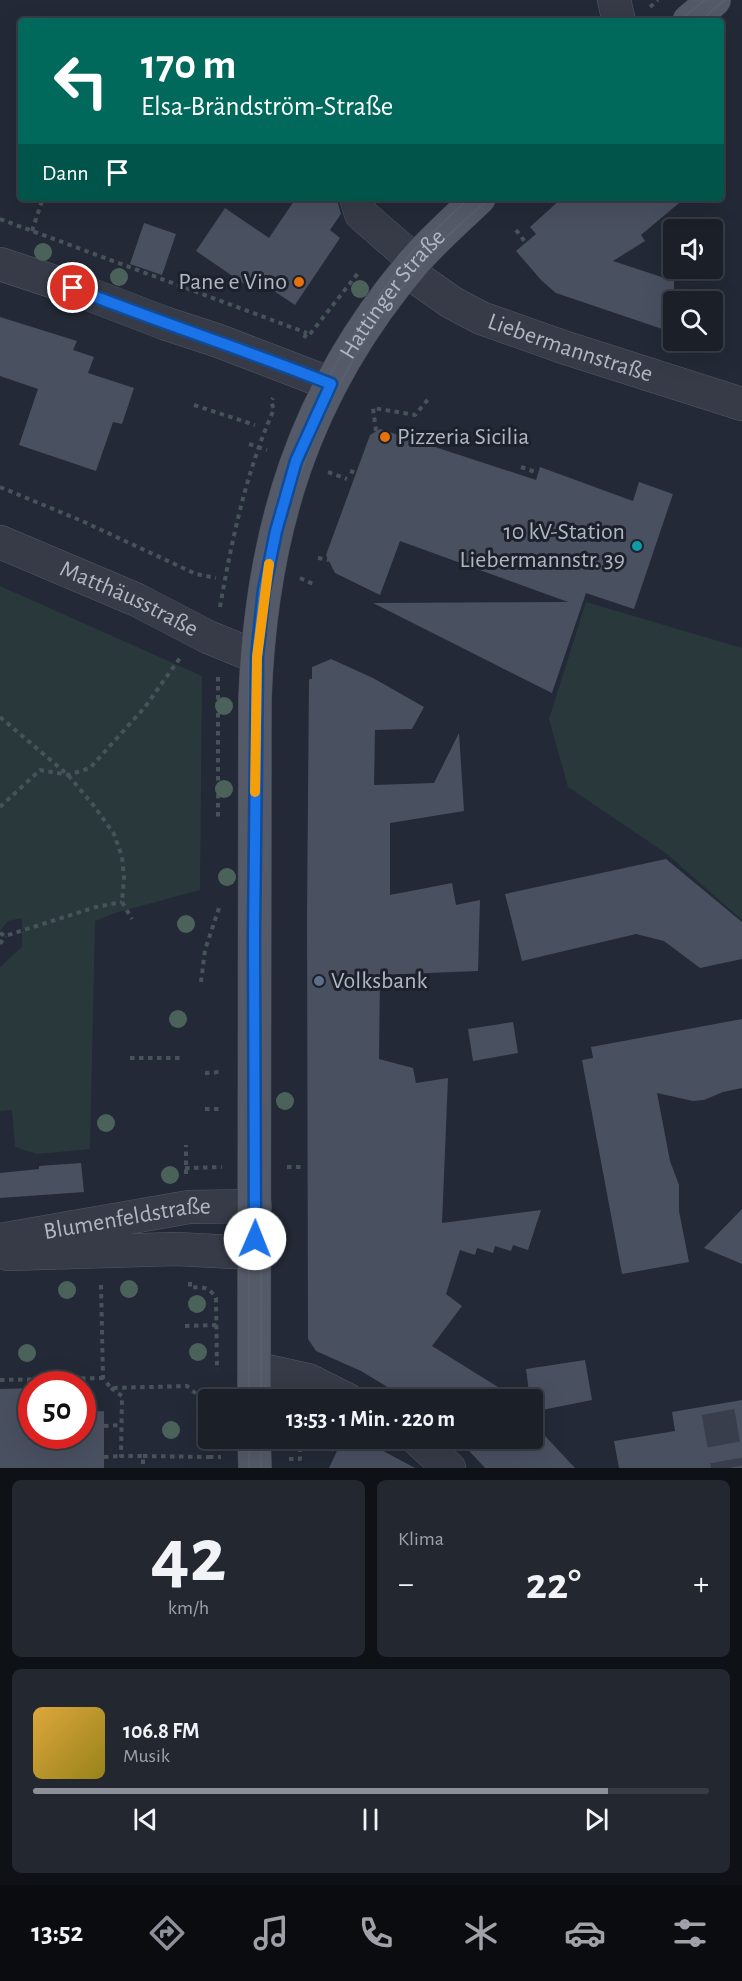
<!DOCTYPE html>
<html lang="de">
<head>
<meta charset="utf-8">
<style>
  body { margin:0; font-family:"Alegreya Sans",sans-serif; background:#232730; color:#f1f3f6; height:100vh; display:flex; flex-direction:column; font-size:22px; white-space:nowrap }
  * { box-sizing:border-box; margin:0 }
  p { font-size:20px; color:#9fa2a8 }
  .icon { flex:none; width:33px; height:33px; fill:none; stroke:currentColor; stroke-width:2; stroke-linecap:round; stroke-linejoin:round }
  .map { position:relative; height:1468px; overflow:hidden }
  .drawer { display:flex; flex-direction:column; gap:12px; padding:12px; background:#0e1116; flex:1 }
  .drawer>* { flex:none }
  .guide { position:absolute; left:18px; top:18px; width:706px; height:183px; border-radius:6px; box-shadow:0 6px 24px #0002,0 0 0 2px #383d45; background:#00695c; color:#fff; overflow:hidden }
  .fabs { position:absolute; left:663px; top:219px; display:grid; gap:12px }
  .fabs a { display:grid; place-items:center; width:60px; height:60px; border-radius:6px; background:#1a1f28; box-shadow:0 6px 24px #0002,0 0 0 2px #383d45; font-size:30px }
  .speed { position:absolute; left:18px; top:1371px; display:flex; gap:12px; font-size:30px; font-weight:700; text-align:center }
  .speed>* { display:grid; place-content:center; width:78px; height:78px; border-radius:50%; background:#1a1f28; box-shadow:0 6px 24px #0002,0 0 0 2px #383d45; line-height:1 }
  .speed .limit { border:9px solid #d22; background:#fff; color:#111 }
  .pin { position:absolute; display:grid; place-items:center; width:51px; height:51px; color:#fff; margin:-26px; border:3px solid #fff; border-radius:50%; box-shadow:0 2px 6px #0007 }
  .me { position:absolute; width:66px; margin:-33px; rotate:1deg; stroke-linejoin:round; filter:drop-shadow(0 0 4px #0008) }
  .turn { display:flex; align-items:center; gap:21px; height:126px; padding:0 24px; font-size:27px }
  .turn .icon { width:78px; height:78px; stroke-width:2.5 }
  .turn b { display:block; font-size:42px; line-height:51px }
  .then { display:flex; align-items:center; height:57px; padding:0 24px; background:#0003; gap:12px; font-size:22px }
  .big { font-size:45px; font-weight:700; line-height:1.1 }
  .drawer .widget { flex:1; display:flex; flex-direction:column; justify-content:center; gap:9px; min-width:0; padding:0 21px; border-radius:9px; background:#232730 }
  .drawer .dial { align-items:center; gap:0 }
  .dial b { font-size:78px; line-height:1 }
  .song { display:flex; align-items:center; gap:18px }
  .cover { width:72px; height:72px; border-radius:9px; background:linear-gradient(135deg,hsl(40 70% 55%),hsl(50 70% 35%)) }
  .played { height:6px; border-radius:3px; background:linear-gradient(90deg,#8c9099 85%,#383d45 85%) }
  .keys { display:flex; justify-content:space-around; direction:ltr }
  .heat { display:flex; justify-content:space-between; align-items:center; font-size:33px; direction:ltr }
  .drawer .tiles { flex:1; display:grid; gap:12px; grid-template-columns:1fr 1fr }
  .widget:last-child { grid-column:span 2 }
  .trip { position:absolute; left:198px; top:1389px; width:345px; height:60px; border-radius:6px; background:#1a1f28; box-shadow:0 6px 24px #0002,0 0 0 2px #383d45; font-weight:700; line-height:60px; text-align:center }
  .dock { display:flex; height:96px; justify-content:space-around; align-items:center; background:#0a0c10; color:#9fa2a8 }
  .dock .icon { width:42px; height:42px }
  .dock .selected { color:#8c9099 }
  .dock b { font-size:27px; color:#f1f3f6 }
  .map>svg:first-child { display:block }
  .green { fill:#29393b }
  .building { fill:#495060 }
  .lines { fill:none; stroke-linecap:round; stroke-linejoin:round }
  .minor-tunnel { stroke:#383e4b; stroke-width:33; stroke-dasharray:33 16; stroke-linecap:butt }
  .minor-casing { stroke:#545965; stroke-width:34 }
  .major-casing { stroke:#3f4550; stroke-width:34 }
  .path { stroke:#465459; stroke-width:4; stroke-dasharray:4.5 4.5; stroke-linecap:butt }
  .minor { stroke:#363b47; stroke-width:33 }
  .major { stroke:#545a67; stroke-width:33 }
  .tram { stroke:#5a6170; stroke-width:1.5 }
  .tree { fill:#4b625a }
  .route-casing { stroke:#114b97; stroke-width:15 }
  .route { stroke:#1a73e8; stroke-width:10 }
  .slow { stroke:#f59e0b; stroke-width:10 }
  .food-dot { fill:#e8710a; stroke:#1c212b; stroke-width:2 }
  .culture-dot { fill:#0f9aa8; stroke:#1c212b; stroke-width:2 }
  .service-dot { fill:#5c6f8a; stroke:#1c212b; stroke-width:2 }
  .labels { text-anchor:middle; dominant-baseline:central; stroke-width:6; stroke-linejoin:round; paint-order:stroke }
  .poi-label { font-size:24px; fill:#b1b6c3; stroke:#1c212b; text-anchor:end }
  .street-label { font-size:24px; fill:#b1b6c3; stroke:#1c212b }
</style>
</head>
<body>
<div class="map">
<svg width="742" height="1468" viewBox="0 0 742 1468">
  <rect width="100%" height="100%" fill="#232936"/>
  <g class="green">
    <polygon points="0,586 202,676 200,890 115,913 95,921 90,1149 37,1154 15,1147 12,1110 0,1111 0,967 22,947 22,918 8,921 0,931"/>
    <polygon points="586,602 742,648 742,920 667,854 568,787 549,719"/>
  </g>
  <g class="building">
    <polygon points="296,198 330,198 338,203 341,214 330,230 340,238 295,305 253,277 247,286 196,251 225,208 269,238"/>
    <polygon points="562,198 685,198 641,235 645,241 613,261 674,281 674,333 556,293 542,281 516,251 536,234 530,227"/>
    <polygon points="144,223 176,234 162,275 130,264"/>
    <polygon points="0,317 77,341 73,350 94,357 88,373 134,388 122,424 113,422 96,471 19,445 38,389 0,376"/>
    <polygon points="380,429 536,480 540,467 633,501 639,482 673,494 634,609 586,593 552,693 373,603 568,602 400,541 380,595 335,573 326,555 370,435"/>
    <polygon points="331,659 373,678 424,707 412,729 375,730 374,785 434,783 459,733 464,811 390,823 390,895 452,883 456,905 480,900 478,971 380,975 379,1059 413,1068 416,1083 448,1078 442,1223 541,1210 528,1250 513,1245 511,1251 495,1246 493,1253 477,1248 475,1255 460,1250 446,1294 462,1306 432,1346 519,1400 409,1400 361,1371 316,1351 308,1339 307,916 309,679 312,679 312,667"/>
    <polygon points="666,859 742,922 742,959 700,968 664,941 636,934 522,961 505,894"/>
    <polygon points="742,1019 742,1088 723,1092 704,1100 693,1101 657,1093 670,1161 679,1185 679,1211 689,1262 622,1274 582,1060 593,1058 591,1047"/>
    <polygon points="513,1022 518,1053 473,1061 468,1029"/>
    <polygon points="81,1163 84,1192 0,1198 0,1173 39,1169 39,1166"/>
    <polygon points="742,1209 742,1264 704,1248"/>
    <polygon points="585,1360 592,1400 532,1412 532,1400 530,1400 526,1369"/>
    <polygon points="32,1388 32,1436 82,1436 82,1412 104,1411 104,1468 0,1468 0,1389"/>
    <polygon points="742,1400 742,1468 619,1468 614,1441 675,1431 672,1412"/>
    <polygon points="532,1422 575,1468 485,1468 457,1438 532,1438"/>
    <polygon points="343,1438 359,1438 415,1468 329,1468"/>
  </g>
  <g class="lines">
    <polyline class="minor-tunnel" points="718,1412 728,1468"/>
    <g class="minor-casing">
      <g id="minor">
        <polyline points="614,0 619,21"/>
        <polyline points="356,198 361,214 415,261"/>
        <polyline points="0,264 73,288 164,323 216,340 331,384"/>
        <path id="s1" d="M407,271L451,302L481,318L563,347L742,404"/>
        <path id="s2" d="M0,542L137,600L208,637L257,657"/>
        <path id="s3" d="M0,1240L189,1207L255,1206"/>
        <polyline points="8,1254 176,1249 254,1253"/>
        <polyline points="254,1368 308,1380 348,1400"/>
        <polyline points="416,1438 449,1468"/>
      </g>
    </g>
    <g class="major-casing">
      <g id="major">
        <polyline points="689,21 714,0"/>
        <path id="s4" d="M254,1400L255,699C261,531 304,391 414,262C434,239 457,219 479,198"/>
        <polyline points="254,1438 255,1468"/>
      </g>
    </g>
    <g class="path">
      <polyline points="650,7 658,0"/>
      <polyline points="0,219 307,333"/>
      <polyline points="516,230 526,243"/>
      <polyline points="32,231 43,198"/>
      <polyline points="304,338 307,333 310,334 359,272"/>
      <polyline points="194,405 255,425"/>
      <polyline points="376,431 373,408 415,415 430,397"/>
      <polyline points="249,444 267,450"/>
      <polyline points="521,467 538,473"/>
      <polyline points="350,471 356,473"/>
      <polyline points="328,472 347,479"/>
      <polyline points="0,487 82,521 196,574 216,578"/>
      <polyline points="318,558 329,560"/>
      <polyline points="300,578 313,584"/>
      <path d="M220,607C232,539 246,472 274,409L271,402L273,398"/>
      <polyline points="218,677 218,817"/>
      <polyline points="0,717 68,775 94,806 114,834 122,857 124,878 122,902 132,919"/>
      <polyline points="0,807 40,770 68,775 90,768 145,707 180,658"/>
      <polyline points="0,933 5,936 96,907 122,902"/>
      <polyline points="0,944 5,936"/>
      <polyline points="201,982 205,950 219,908"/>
      <polyline points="130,1058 182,1058"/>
      <polyline points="205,1073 220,1072"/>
      <polyline points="205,1109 220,1109"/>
      <polyline points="287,1167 301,1167"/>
      <polyline points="185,1168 222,1167"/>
      <polyline points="186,1174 186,1145"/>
      <path d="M190,1282V1288C202,1286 209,1287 216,1298L217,1370"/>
      <polyline points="101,1285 103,1378 111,1388 187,1386 208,1404"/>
      <polyline points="185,1326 217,1325"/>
      <polyline points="0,1380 103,1378"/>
      <polyline points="111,1388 122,1396 121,1456 143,1456 143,1468"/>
      <polyline points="104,1426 122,1425"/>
      <polyline points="308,1438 334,1450"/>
      <polyline points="143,1456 209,1457 209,1438"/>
      <polyline points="104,1457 121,1456"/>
      <polyline points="209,1457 221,1457"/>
      <polyline points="289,1459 300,1459 300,1438"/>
    </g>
    <use href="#minor" class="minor"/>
    <use href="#major" class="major"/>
    <g class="tram">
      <polyline points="679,21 705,0"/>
      <polyline points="700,21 725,0"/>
      <polyline points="249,1400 249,663 264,551 277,500 295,448 320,394 343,351 386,286 412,252 469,198"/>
      <path d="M261,1400L262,686C266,638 269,589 280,542C304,441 357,335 427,258C446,236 468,217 490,198"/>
      <polyline points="249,1438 249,1468"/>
      <polyline points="261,1438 261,1468"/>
    </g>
  </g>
  <g class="tree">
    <circle cx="43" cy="252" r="9"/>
    <circle cx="119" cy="277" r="9"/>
    <circle cx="360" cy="289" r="9"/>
    <circle cx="224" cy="706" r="9"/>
    <circle cx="224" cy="789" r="9"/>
    <circle cx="227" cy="877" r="9"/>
    <circle cx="186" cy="924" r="9"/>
    <circle cx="178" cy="1019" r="9"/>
    <circle cx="285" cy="1101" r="9"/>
    <circle cx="106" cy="1123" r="9"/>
    <circle cx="170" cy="1175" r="9"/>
    <circle cx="129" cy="1289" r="9"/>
    <circle cx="67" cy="1290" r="9"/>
    <circle cx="197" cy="1304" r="9"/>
    <circle cx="198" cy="1352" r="9"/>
    <circle cx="27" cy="1353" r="9"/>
    <circle cx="171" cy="1430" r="9"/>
  </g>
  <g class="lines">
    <g class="route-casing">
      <path id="route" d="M73,288C158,322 246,350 331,384L296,461L276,531L264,590L257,657L254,937L255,1239"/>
    </g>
    <use href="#route" class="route"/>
    <polyline class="slow" points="255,792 257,657 269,564"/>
  </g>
  <g class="food-dot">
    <circle cx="299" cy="282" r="6"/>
    <circle cx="385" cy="437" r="6"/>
  </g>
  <circle class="culture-dot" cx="637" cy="546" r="6"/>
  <circle class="service-dot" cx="319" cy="981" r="6"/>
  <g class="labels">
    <g class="poi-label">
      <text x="287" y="282">Pane e Vino</text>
      <text x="397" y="437" text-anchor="start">Pizzeria Sicilia</text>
      <text x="625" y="532">10 kV-Station<tspan x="625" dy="28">Liebermannstr. 39</tspan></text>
      <text x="331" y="981" text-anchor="start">Volksbank</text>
    </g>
    <g class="street-label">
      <text stroke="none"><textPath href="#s4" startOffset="1137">Hattinger Straße</textPath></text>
      <text stroke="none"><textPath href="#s1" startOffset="182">Liebermannstraße</textPath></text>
      <text stroke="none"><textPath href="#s2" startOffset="141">Matthäusstraße</textPath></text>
      <text stroke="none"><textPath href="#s3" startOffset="129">Blumenfeldstraße</textPath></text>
    </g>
  </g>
</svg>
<div class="fabs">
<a><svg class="icon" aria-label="sound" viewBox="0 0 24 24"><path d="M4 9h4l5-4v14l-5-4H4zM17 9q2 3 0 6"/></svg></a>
<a><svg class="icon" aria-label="search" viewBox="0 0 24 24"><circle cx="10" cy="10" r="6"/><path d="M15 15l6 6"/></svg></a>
</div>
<div class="speed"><div class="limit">50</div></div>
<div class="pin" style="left:73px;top:288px;background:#d93025"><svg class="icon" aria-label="arrive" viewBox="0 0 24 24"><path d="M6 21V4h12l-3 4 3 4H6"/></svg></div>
<svg class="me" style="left:255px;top:1239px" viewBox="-20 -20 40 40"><circle r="19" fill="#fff"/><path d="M0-13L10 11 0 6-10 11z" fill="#1a73e8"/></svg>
<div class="trip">13:53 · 1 Min. · 220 m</div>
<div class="guide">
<div class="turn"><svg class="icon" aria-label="left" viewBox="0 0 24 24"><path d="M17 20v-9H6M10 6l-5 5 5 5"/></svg><div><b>170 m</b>Elsa-Brändström-Straße</div></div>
<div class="then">Dann<svg class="icon" aria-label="arrive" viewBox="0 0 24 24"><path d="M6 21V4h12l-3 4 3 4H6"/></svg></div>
</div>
</div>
<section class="drawer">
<div class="tiles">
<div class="widget dial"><b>42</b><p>km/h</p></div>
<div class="widget"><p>Klima</p>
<div class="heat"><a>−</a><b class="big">22°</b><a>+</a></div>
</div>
<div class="widget">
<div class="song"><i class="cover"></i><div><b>106.8 FM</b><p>Musik</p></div></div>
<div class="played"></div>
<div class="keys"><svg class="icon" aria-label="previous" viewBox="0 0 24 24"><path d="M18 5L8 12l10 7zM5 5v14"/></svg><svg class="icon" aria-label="pause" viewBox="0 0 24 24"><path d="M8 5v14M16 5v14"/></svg><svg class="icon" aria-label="next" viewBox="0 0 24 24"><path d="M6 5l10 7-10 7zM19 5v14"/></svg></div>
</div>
</div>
</section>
<nav class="dock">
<b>13:52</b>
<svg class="icon selected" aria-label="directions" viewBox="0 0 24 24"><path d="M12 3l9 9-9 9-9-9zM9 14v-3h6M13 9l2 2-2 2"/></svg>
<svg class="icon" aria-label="music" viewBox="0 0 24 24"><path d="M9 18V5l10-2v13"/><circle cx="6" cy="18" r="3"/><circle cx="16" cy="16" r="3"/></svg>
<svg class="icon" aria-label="phone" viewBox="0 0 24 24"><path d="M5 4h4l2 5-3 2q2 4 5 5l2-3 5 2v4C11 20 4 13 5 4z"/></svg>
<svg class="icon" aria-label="climate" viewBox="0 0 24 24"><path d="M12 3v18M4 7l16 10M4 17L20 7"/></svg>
<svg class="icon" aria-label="car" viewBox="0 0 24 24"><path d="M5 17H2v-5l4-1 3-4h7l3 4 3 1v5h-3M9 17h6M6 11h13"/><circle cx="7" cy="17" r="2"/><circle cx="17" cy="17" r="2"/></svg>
<svg class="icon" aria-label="filters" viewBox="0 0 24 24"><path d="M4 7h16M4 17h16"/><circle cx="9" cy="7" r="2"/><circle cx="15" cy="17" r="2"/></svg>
</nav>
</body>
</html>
